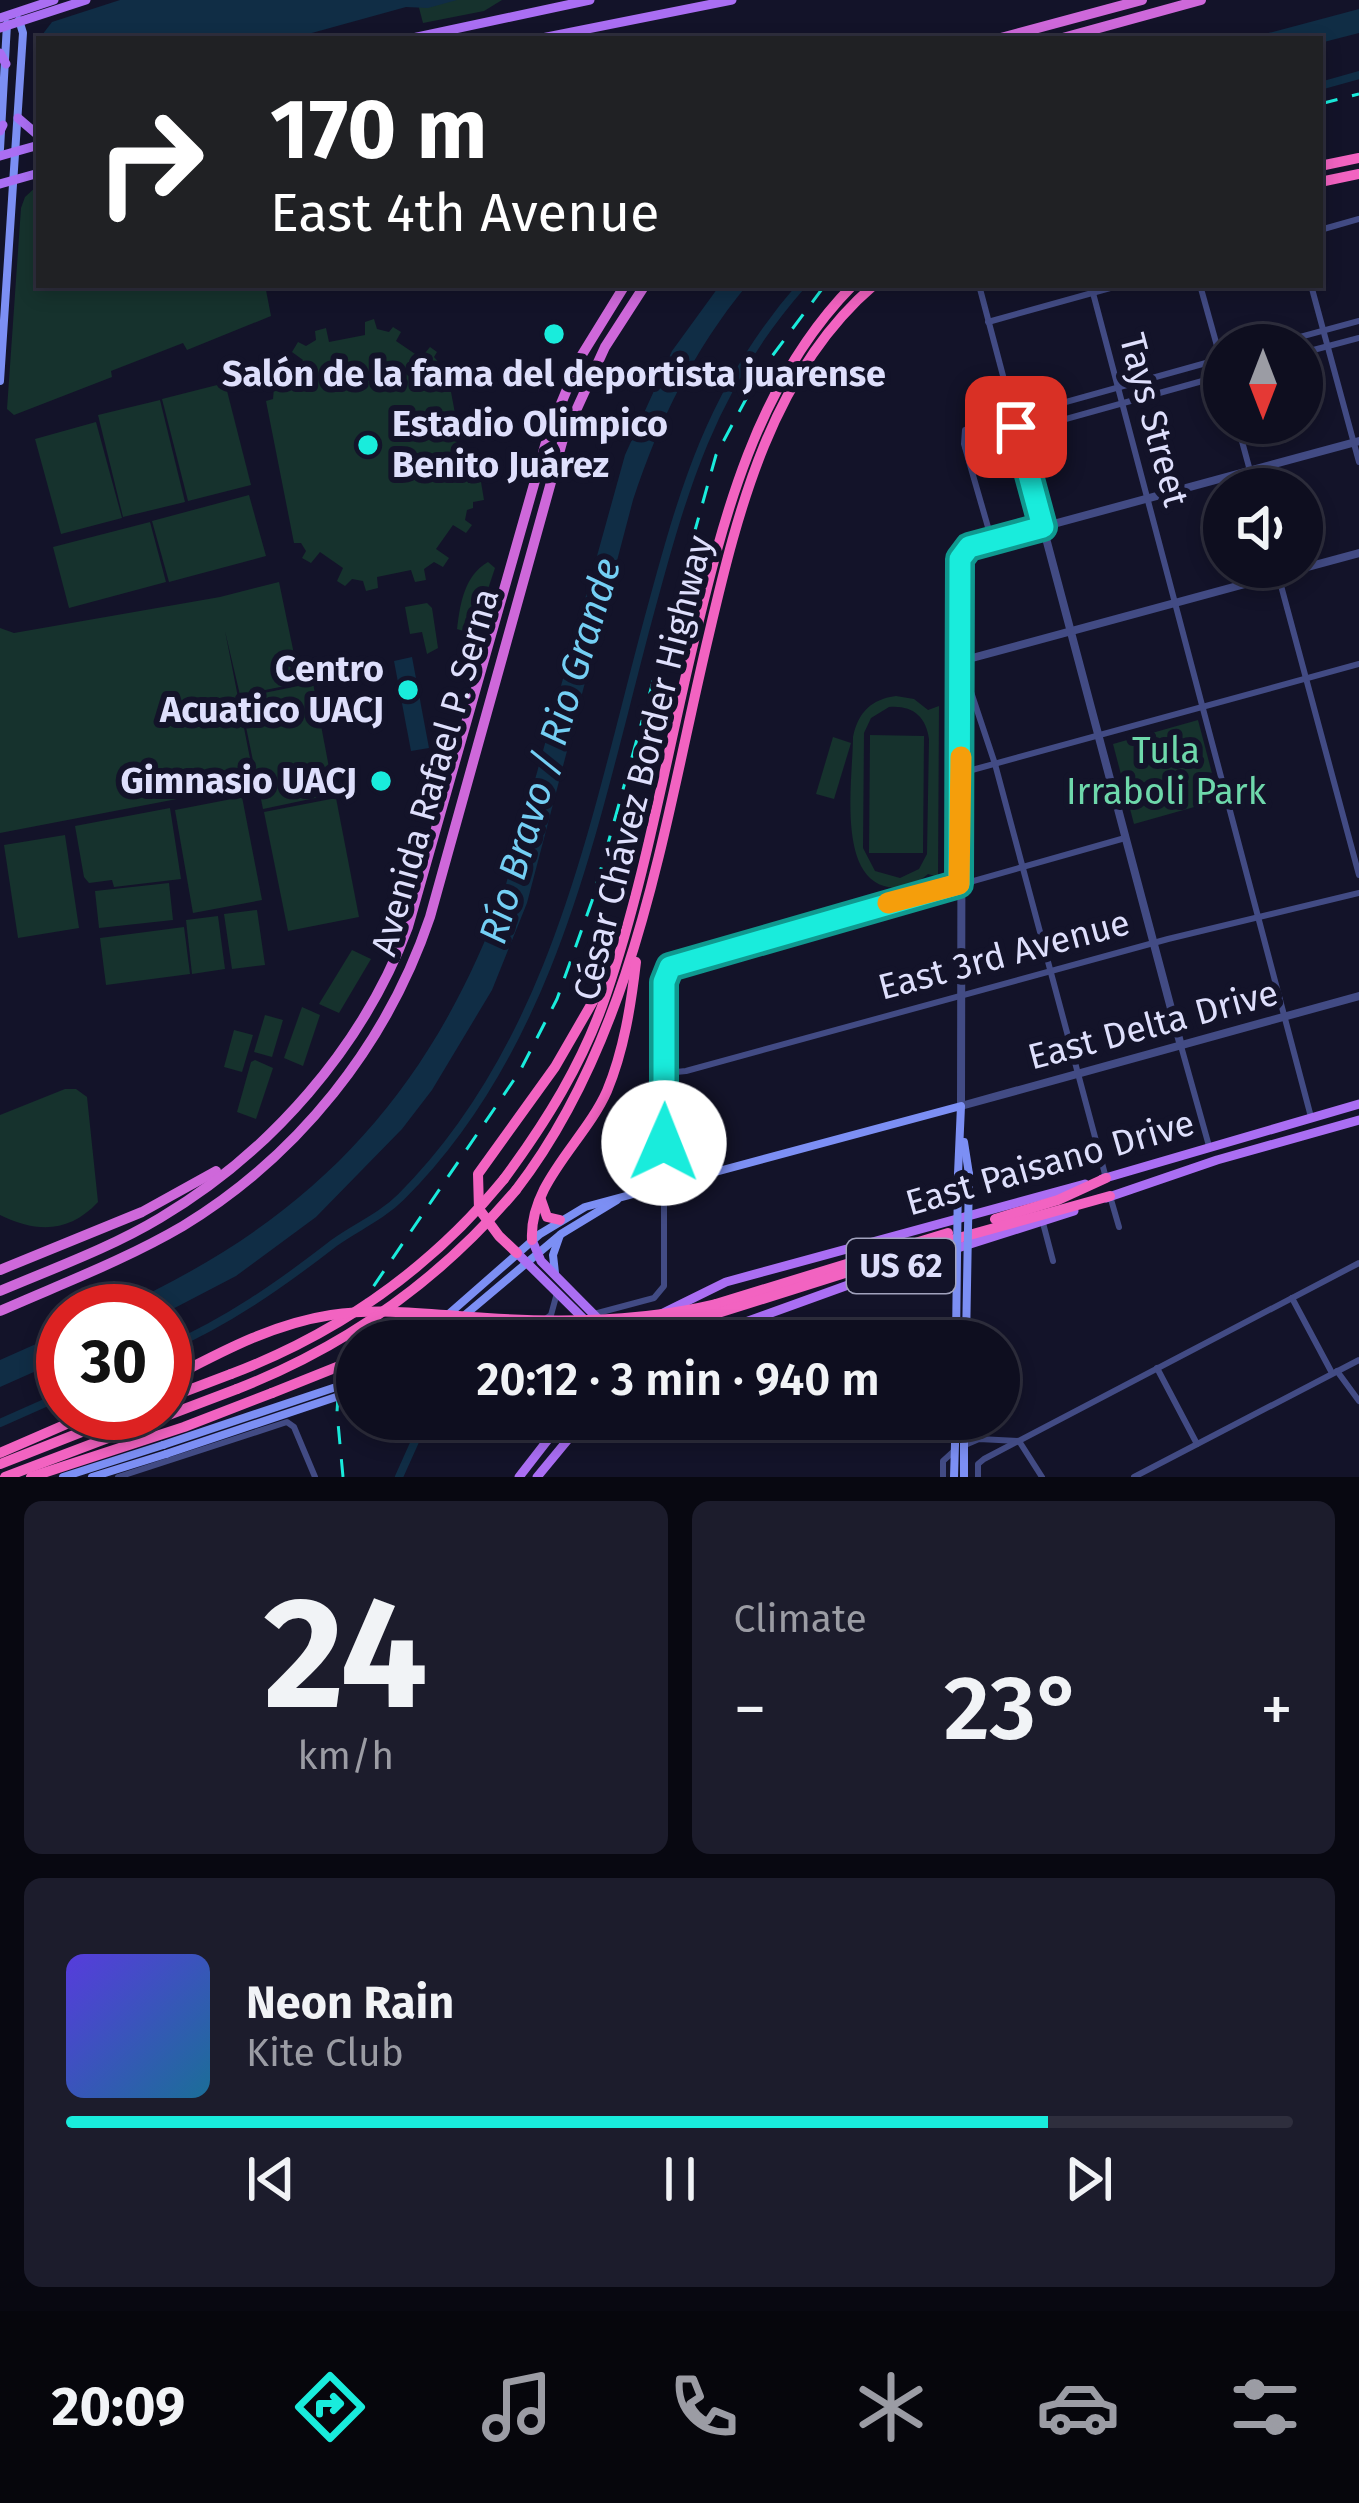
<!DOCTYPE html>
<html lang="en">
<head>
<meta charset="utf-8">
<style>
  body { margin:0; font-family:"Fira Sans",sans-serif; background:#1c1c2c; color:#f1f3f6; height:100vh; display:flex; flex-direction:column; font-size:45px; white-space:nowrap }
  * { box-sizing:border-box; margin:0 }
  p { font-size:39px; color:#9b9ca4 }
  .icon { flex:none; width:66px; height:66px; fill:none; stroke:currentColor; stroke-width:2; stroke-linecap:round; stroke-linejoin:round }
  .map { position:relative; height:1477px; overflow:hidden }
  .panel { display:flex; flex-direction:column; gap:24px; padding:24px; background:#080811; flex:1 }
  .panel>* { flex:none }
  .hud { position:absolute; left:36px; top:36px; width:1287px; height:252px; border-radius:0px; box-shadow:0 6px 18px #0003,0 0 0 3px #2e2e3d; background:#202124; color:#fff; overflow:hidden }
  .needle { width:78px; rotate:180deg }
  .fabs { position:absolute; left:1203px; top:324px; display:grid; gap:24px }
  .fabs a { display:grid; place-items:center; width:120px; height:120px; border-radius:50%; background:#0e0e1f; box-shadow:0 6px 18px #0003,0 0 0 3px #2e2e3d; font-size:60px }
  .speed { position:absolute; left:36px; top:1284px; display:flex; gap:24px; font-size:60px; font-weight:700; text-align:center }
  .speed>* { display:grid; place-content:center; width:156px; height:156px; border-radius:50%; background:#0e0e1f; box-shadow:0 6px 18px #0003,0 0 0 3px #2e2e3d; line-height:1 }
  .speed .limit { border:18px solid #d22; background:#fff; color:#111 }
  .pin { position:absolute; display:grid; place-items:center; width:102px; height:102px; color:#fff; margin:-51px; border-radius:24px; box-shadow:0 6px 18px #0006 }
  .me { position:absolute; width:132px; margin:-66px; rotate:1deg; stroke-linejoin:round; filter:drop-shadow(0 0 9px #0008) }
  .turn { display:flex; align-items:center; gap:42px; height:252px; padding:0 36px; font-size:54px }
  .turn .icon { width:156px; height:156px; stroke-width:2.5 }
  .turn b { display:block; font-size:84px; line-height:102px }
  .big { font-size:90px; font-weight:600; line-height:1.1 }
  .panel .widget { flex:1; display:flex; flex-direction:column; justify-content:center; gap:18px; min-width:0; padding:0 42px; border-radius:18px; background:#1c1c2c }
  .panel .dial { align-items:center; gap:0 }
  .dial b { font-size:156px; line-height:1 }
  .song { display:flex; align-items:center; gap:36px }
  .cover { width:144px; height:144px; border-radius:18px; background:linear-gradient(135deg,hsl(250 70% 55%),hsl(200 70% 35%)) }
  .played { height:12px; border-radius:6px; background:linear-gradient(90deg,#19ecdc 80%,#2e2e3d 80%) }
  .keys { display:flex; justify-content:space-around; direction:ltr }
  .heat { display:flex; justify-content:space-between; align-items:center; font-size:66px; direction:ltr }
  .panel .tiles { flex:1; display:grid; gap:24px; grid-template-columns:1fr 1fr }
  .widget:last-child { grid-column:span 2 }
  .trip { position:absolute; left:336px; top:1320px; width:684px; height:120px; border-radius:60px; background:#0e0e1f; box-shadow:0 6px 18px #0003,0 0 0 3px #2e2e3d; font-weight:600; line-height:120px; text-align:center }
  .tab-bar { display:flex; height:192px; justify-content:space-around; align-items:center; background:#06060c; color:#9b9ca4 }
  .tab-bar .icon { width:84px; height:84px }
  .tab-bar .current { color:#19ecdc }
  .tab-bar b { font-size:54px; color:#f1f3f6 }
  .map>svg:first-child { display:block }
  .green { fill:#16322d; fill-rule:evenodd }
  .water { fill:#102d45 }
  .lines { fill:none; stroke-linecap:round; stroke-linejoin:round }
  .canal { stroke:#102d45; stroke-width:8 }
  .minor { stroke:#424b84; stroke-width:6 }
  .tertiary { stroke:#424b84; stroke-width:8 }
  .secondary { stroke:#7c8ff4; stroke-width:8 }
  .primary { stroke:#aa6ef3; stroke-width:9 }
  .trunk { stroke:#ce68da; stroke-width:10 }
  .motorway { stroke:#f263c1; stroke-width:10 }
  .rail { stroke:#19ecdc; stroke-width:3; stroke-dasharray:18 15; stroke-linecap:butt }
  .secondary-bridge { stroke:#7c8ff4; stroke-width:8 }
  .motorway-bridge { stroke:#f263c1; stroke-width:10 }
  .route-casing { stroke:#10998f; stroke-width:30 }
  .route { stroke:#19ecdc; stroke-width:21 }
  .slow { stroke:#f59e0b; stroke-width:21 }
  .poi-dot { fill:#19ecdc; stroke:#131329; stroke-width:4.5 }
  .labels { text-anchor:middle; dominant-baseline:central; stroke-width:12; stroke-linejoin:round; paint-order:stroke }
  .shield { fill:#131329; stroke:#a1a2bd; stroke-width:3 }
  .shield-label { font-size:33px; font-weight:bold; fill:#dedffc }
  .poi-label { font-size:36px; font-weight:bold; fill:#dedffc; stroke:#131329; text-anchor:end }
  .street-label { font-size:36px; fill:#dedffc; stroke:#131329 }
  .park-label { font-size:36px; fill:#6ed8ab; stroke:#131329 }
  .water-label { font-size:39px; font-style:italic; fill:#74cff4; stroke:#131329 }
</style>
</head>
<body>
<div class="map">
<svg width="1359" height="1477" viewBox="0 0 1359 1477">
  <rect width="100%" height="100%" fill="#131329"/>
  <g class="green">
    <polygon points="417,0 502,0 484,11 423,23"/>
    <polygon points="39,184 39,285 265,285 271,316 187,350 183,343 111,371 112,377 14,415 7,409 21,208 25,197"/>
    <polygon points="374,319 377,329 389,332 393,327 401,332 396,341 421,358 430,347 437,352 434,357 447,372 458,370 462,389 451,392 468,483 481,482 484,500 473,502 473,508 467,510 465,520 472,525 466,533 453,525 436,549 449,558 443,567 434,562 424,569 426,580 415,582 411,570 377,577 378,588 366,591 363,581 352,579 345,586 337,581 343,568 320,552 311,563 302,558 306,551 301,543 294,543 266,401 273,399 274,388 270,384 274,376 283,381 292,376 303,360 292,352 298,342 306,346 316,340 315,331 326,328 329,342 365,335 365,322"/>
    <polygon points="225,383 251,485 188,501 162,399"/>
    <polygon points="160,400 185,502 123,517 98,415"/>
    <polygon points="96,422 122,518 61,534 35,439"/>
    <polygon points="249,495 266,556 169,582 152,521"/>
    <polygon points="150,522 166,582 69,608 53,547"/>
    <path d="M488,562L495,568L473,634L457,629C460,604 464,576 488,562Z"/>
    <polygon points="279,582 300,683 240,695 225,631 255,784 0,833 0,628 14,633 220,597"/>
    <polygon points="427,603 432,608 438,648 427,654 422,632 410,634 405,607"/>
    <polygon points="313,683 334,794 263,809 240,698"/>
    <path d="M896,696L914,699L928,710L939,706L938,877L928,874C915,885 901,891 884,886C837,872 853,776 853,737C858,712 872,699 896,696ZM889,707C912,705 926,716 929,739L927,854L919,869L900,878L875,871L863,848L864,733L871,718Z"/>
    <polygon points="1198,720 1219,800 1134,824 1113,744"/>
    <polygon points="870,735 924,736 923,853 869,853"/>
    <polygon points="833,737 851,743 834,799 816,794"/>
    <polygon points="242,797 262,900 193,913 175,810"/>
    <polygon points="336,798 359,917 288,931 264,812"/>
    <polygon points="170,808 181,879 114,887 112,880 89,883 84,877 75,826"/>
    <polygon points="65,835 79,928 18,938 4,845"/>
    <polygon points="169,883 173,920 99,928 95,891"/>
    <polygon points="257,910 265,965 232,969 224,914"/>
    <polygon points="218,916 225,969 192,974 186,920"/>
    <polygon points="184,927 190,974 106,985 100,938"/>
    <polygon points="352,950 371,959 339,1013 319,1004"/>
    <polygon points="302,1007 320,1015 303,1066 284,1058"/>
    <polygon points="265,1015 283,1020 272,1057 254,1052"/>
    <polygon points="234,1030 253,1035 242,1072 224,1067"/>
    <polygon points="255,1060 273,1068 256,1119 237,1112 251,1062"/>
    <path d="M65,1089H76L87,1097L98,1202C69,1233 37,1233 0,1215V1115Z"/>
  </g>
  <g class="water">
    <polygon points="120,0 457,0 428,8 406,7 290,39 39,39 52,22"/>
    <polygon points="1359,9 1359,33 1320,43 1320,39 1246,39"/>
    <path d="M720,285H747C693,351 660,419 633,500L527,903L492,990L432,1090L402,1129L316,1217L236,1276L165,1313L111,1311C309,1223 428,1099 503,895L625,455L672,351Z"/>
    <polygon points="412,657 429,748 411,751 394,661"/>
    <polygon points="63,1332 63,1359 0,1387 0,1360"/>
  </g>
  <g class="lines">
    <g class="canal">
      <polyline points="1320,86 1359,75"/>
      <path d="M165,1349C227,1322 280,1285 334,1243C356,1227 381,1217 401,1197C555,1044 594,821 648,620C683,490 711,388 802,285"/>
      <polyline points="0,1423 63,1395"/>
      <polyline points="399,1477 425,1419"/>
    </g>
    <g class="minor">
      <polyline points="1320,230 1359,219"/>
      <polyline points="979,285 1043,527"/>
      <polyline points="1200,285 1224,371"/>
      <polyline points="1311,285 1359,462"/>
      <polyline points="1093,293 1311,1117"/>
      <polyline points="988,322 1121,285"/>
      <polyline points="1270,345 1359,321"/>
      <polyline points="1302,353 1359,338"/>
      <polyline points="1237,423 1255,489"/>
      <polyline points="965,447 1224,375"/>
      <polyline points="992,541 964,444 965,430 1224,358"/>
      <polyline points="1276,567 1359,875"/>
      <polyline points="963,668 995,764 1106,1178"/>
      <polyline points="961,773 1359,664"/>
      <polyline points="1181,1046 1209,1146"/>
      <polyline points="666,1073 686,1071 1168,939 1359,893"/>
      <polyline points="1110,1196 1119,1227"/>
      <polyline points="1043,1223 1053,1261"/>
      <polyline points="1292,1298 1332,1373"/>
      <polyline points="594,1314 654,1298 664,1286 664,982 670,967 1125,838"/>
      <polyline points="530,1331 551,1315 557,1293"/>
      <polyline points="1157,1368 1197,1444"/>
      <polyline points="1337,1371 1359,1401"/>
      <polyline points="965,1445 979,1439 1019,1441 1042,1477"/>
      <polyline points="118,1477 287,1422 294,1427 315,1477"/>
      <polyline points="943,1477 943,1461 954,1451"/>
      <polyline points="978,1477 978,1464 984,1459 1359,1263"/>
      <polyline points="1134,1477 1359,1360"/>
    </g>
    <g class="tertiary">
      <polyline points="1359,441 969,547 962,553 961,1106 1359,996"/>
      <polyline points="1043,527 1181,1046"/>
      <polyline points="961,661 1359,553"/>
    </g>
    <g class="secondary">
      <polyline points="0,149 7,24"/>
      <polyline points="0,381 23,33 19,20"/>
      <polyline points="964,1142 969,1174"/>
      <polyline points="555,1273 553,1255 560,1235"/>
      <polyline points="418,1341 540,1234 585,1207 961,1106 958,1174"/>
      <polyline points="434,1341 561,1234 617,1200"/>
      <polyline points="964,1442 965,1419"/>
      <polyline points="955,1444 955,1419"/>
      <polyline points="63,1477 163,1445"/>
      <polyline points="92,1477 166,1454"/>
    </g>
    <g class="primary">
      <polyline points="0,18 54,0"/>
      <polyline points="0,28 86,0"/>
      <polyline points="408,39 590,0"/>
      <polyline points="537,39 732,0"/>
      <polyline points="0,53 6,64"/>
      <polyline points="18,118 39,136"/>
      <polyline points="0,131 3,125"/>
      <polyline points="0,156 39,145"/>
      <polyline points="0,184 39,173"/>
      <polyline points="1102,1179 1359,1104"/>
      <polyline points="1106,1198 1217,1160 1359,1120"/>
      <polyline points="532,1240 541,1261 620,1341"/>
      <polyline points="517,1253 606,1341"/>
      <polyline points="661,1314 726,1282 1085,1184"/>
      <polyline points="630,1341 648,1324"/>
      <polyline points="693,1341 898,1267 1074,1211"/>
      <polyline points="519,1477 564,1419"/>
      <polyline points="537,1477 585,1419"/>
    </g>
    <g class="trunk">
      <polyline points="997,39 1142,0"/>
      <polyline points="1059,39 1201,0"/>
      <polyline points="0,1270 142,1212 216,1171"/>
      <path d="M0,1291C54,1268 110,1248 160,1218C270,1153 363,1047 408,927L548,435L580,358L625,285"/>
      <path d="M0,1311C61,1284 125,1260 183,1226C298,1156 387,1045 430,917L563,439L605,347L645,285"/>
    </g>
    <g class="motorway">
      <polyline points="1320,166 1359,158"/>
      <polyline points="1320,182 1359,174"/>
      <path d="M504,1179C546,1122 583,1063 606,995C644,884 665,764 692,649C723,519 756,383 853,285"/>
      <path d="M516,1190C637,1033 664,822 709,634C738,510 772,372 874,285"/>
      <polyline points="541,1200 547,1217 560,1220"/>
      <polyline points="995,1219 1058,1200 1106,1178"/>
      <path d="M532,1240C529,1183 585,1141 607,1091C624,1050 631,1005 636,962"/>
      <polyline points="517,1253 499,1236 479,1209 478,1174 555,1067 603,984"/>
      <polyline points="716,1304 948,1233"/>
      <polyline points="718,1313 937,1244 1110,1196"/>
      <polyline points="165,1399 231,1374"/>
      <polyline points="0,1453 92,1413"/>
      <polyline points="0,1464 130,1413"/>
      <polyline points="5,1477 237,1389"/>
      <polyline points="31,1477 184,1427 272,1393"/>
    </g>
    <g class="rail">
      <polyline points="1320,104 1359,94"/>
      <polyline points="343,1477 337,1412 339,1380 348,1342 371,1290 520,1071 557,999 592,901 716,455 761,371 825,285"/>
    </g>
    <g class="secondary-bridge">
      <polyline points="956,1341 958,1174"/>
      <polyline points="966,1341 969,1174"/>
      <polyline points="163,1445 357,1380"/>
      <polyline points="166,1454 357,1390"/>
      <polyline points="954,1477 955,1444"/>
      <polyline points="964,1477 964,1442"/>
    </g>
    <g class="motorway-bridge">
      <polyline points="453,1341 658,1324 718,1313"/>
      <path d="M231,1374C339,1333 431,1268 504,1179"/>
      <path d="M169,1379C221,1352 272,1324 331,1315C383,1307 435,1315 487,1318C563,1323 641,1322 716,1304"/>
      <path d="M237,1389C347,1346 440,1280 516,1190"/>
      <polyline points="272,1393 357,1359"/>
    </g>
  </g>
  <g class="lines">
    <g class="route-casing">
      <polyline id="route" points="664,1143 664,982 670,967 959,884 960,559 969,547 1043,527 1016,427"/>
    </g>
    <use href="#route" class="route"/>
    <polyline class="slow" points="888,903 959,884 961,757"/>
  </g>
  <g class="poi-dot">
    <circle cx="554" cy="334" r="12"/>
    <circle cx="368" cy="445" r="12"/>
    <circle cx="408" cy="690" r="12"/>
    <circle cx="381" cy="781" r="12"/>
  </g>
  <g class="labels">
    <rect class="shield" x="847" y="1239" width="108" height="54" rx="9"/>
    <g class="shield-label">
      <text x="901" y="1266">US 62</text>
    </g>
    <g class="poi-label">
      <text x="554" y="374" text-anchor="middle">Salón de la fama del deportista juarense</text>
      <text x="392" y="424" text-anchor="start">Estadio Olimpico<tspan x="392" dy="41">Benito Juárez</tspan></text>
      <text x="384" y="669">Centro<tspan x="384" dy="41">Acuatico UACJ</tspan></text>
      <text x="357" y="781">Gimnasio UACJ</text>
    </g>
    <g class="street-label">
      <text transform="translate(1154 420) rotate(75)">Tays Street</text>
      <text transform="translate(643 768) rotate(-76)">César Chávez Border Highway</text>
      <text transform="translate(435 772) rotate(-74)">Avenida Rafael P. Serna</text>
      <text transform="translate(1004 955) rotate(-15)">East 3rd Avenue</text>
      <text transform="translate(1153 1025) rotate(-15)">East Delta Drive</text>
      <text transform="translate(1050 1163) rotate(-16)">East Paisano Drive</text>
    </g>
    <g class="park-label">
      <text x="1166" y="751">Tula<tspan x="1166" dy="41">Irraboli Park</tspan></text>
    </g>
    <g class="water-label">
      <text transform="translate(550 751) rotate(-73)">Río Bravo / Rio Grande</text>
    </g>
  </g>
</svg>
<div class="fabs">
<a><svg class="needle" viewBox="-14 -14 28 28"><path d="M0-13l5 13h-10z" fill="#e53935"/><path d="M0 13l5-13h-10z" fill="#9b9ca4"/></svg></a>
<a><svg class="icon" aria-label="sound" viewBox="0 0 24 24"><path d="M4 9h4l5-4v14l-5-4H4zM17 9q2 3 0 6"/></svg></a>
</div>
<div class="speed"><div class="limit">30</div></div>
<div class="pin" style="left:1016px;top:427px;background:#d93025"><svg class="icon" aria-label="arrive" viewBox="0 0 24 24"><path d="M6 21V4h12l-3 4 3 4H6"/></svg></div>
<svg class="me" style="left:664px;top:1143px" viewBox="-20 -20 40 40"><circle r="19" fill="#fff"/><path d="M0-13L10 11 0 6-10 11z" fill="#19ecdc"/></svg>
<div class="trip">20:12 · 3 min · 940 m</div>
<div class="hud">
<div class="turn"><svg class="icon" aria-label="right" viewBox="0 0 24 24"><path d="M7 20v-9h11M14 6l5 5-5 5"/></svg><div><b>170 m</b>East 4th Avenue</div></div>
</div>
</div>
<section class="panel">
<div class="tiles">
<div class="widget dial"><b>24</b><p>km/h</p></div>
<div class="widget"><p>Climate</p>
<div class="heat"><a>−</a><b class="big">23°</b><a>+</a></div>
</div>
<div class="widget">
<div class="song"><i class="cover"></i><div><b>Neon Rain</b><p>Kite Club</p></div></div>
<div class="played"></div>
<div class="keys"><svg class="icon" aria-label="previous" viewBox="0 0 24 24"><path d="M18 5L8 12l10 7zM5 5v14"/></svg><svg class="icon" aria-label="pause" viewBox="0 0 24 24"><path d="M8 5v14M16 5v14"/></svg><svg class="icon" aria-label="next" viewBox="0 0 24 24"><path d="M6 5l10 7-10 7zM19 5v14"/></svg></div>
</div>
</div>
</section>
<nav class="tab-bar">
<b>20:09</b>
<svg class="icon current" aria-label="directions" viewBox="0 0 24 24"><path d="M12 3l9 9-9 9-9-9zM9 14v-3h6M13 9l2 2-2 2"/></svg>
<svg class="icon" aria-label="music" viewBox="0 0 24 24"><path d="M9 18V5l10-2v13"/><circle cx="6" cy="18" r="3"/><circle cx="16" cy="16" r="3"/></svg>
<svg class="icon" aria-label="phone" viewBox="0 0 24 24"><path d="M5 4h4l2 5-3 2q2 4 5 5l2-3 5 2v4C11 20 4 13 5 4z"/></svg>
<svg class="icon" aria-label="climate" viewBox="0 0 24 24"><path d="M12 3v18M4 7l16 10M4 17L20 7"/></svg>
<svg class="icon" aria-label="car" viewBox="0 0 24 24"><path d="M5 17H2v-5l4-1 3-4h7l3 4 3 1v5h-3M9 17h6M6 11h13"/><circle cx="7" cy="17" r="2"/><circle cx="17" cy="17" r="2"/></svg>
<svg class="icon" aria-label="filters" viewBox="0 0 24 24"><path d="M4 7h16M4 17h16"/><circle cx="9" cy="7" r="2"/><circle cx="15" cy="17" r="2"/></svg>
</nav>
</body>
</html>
